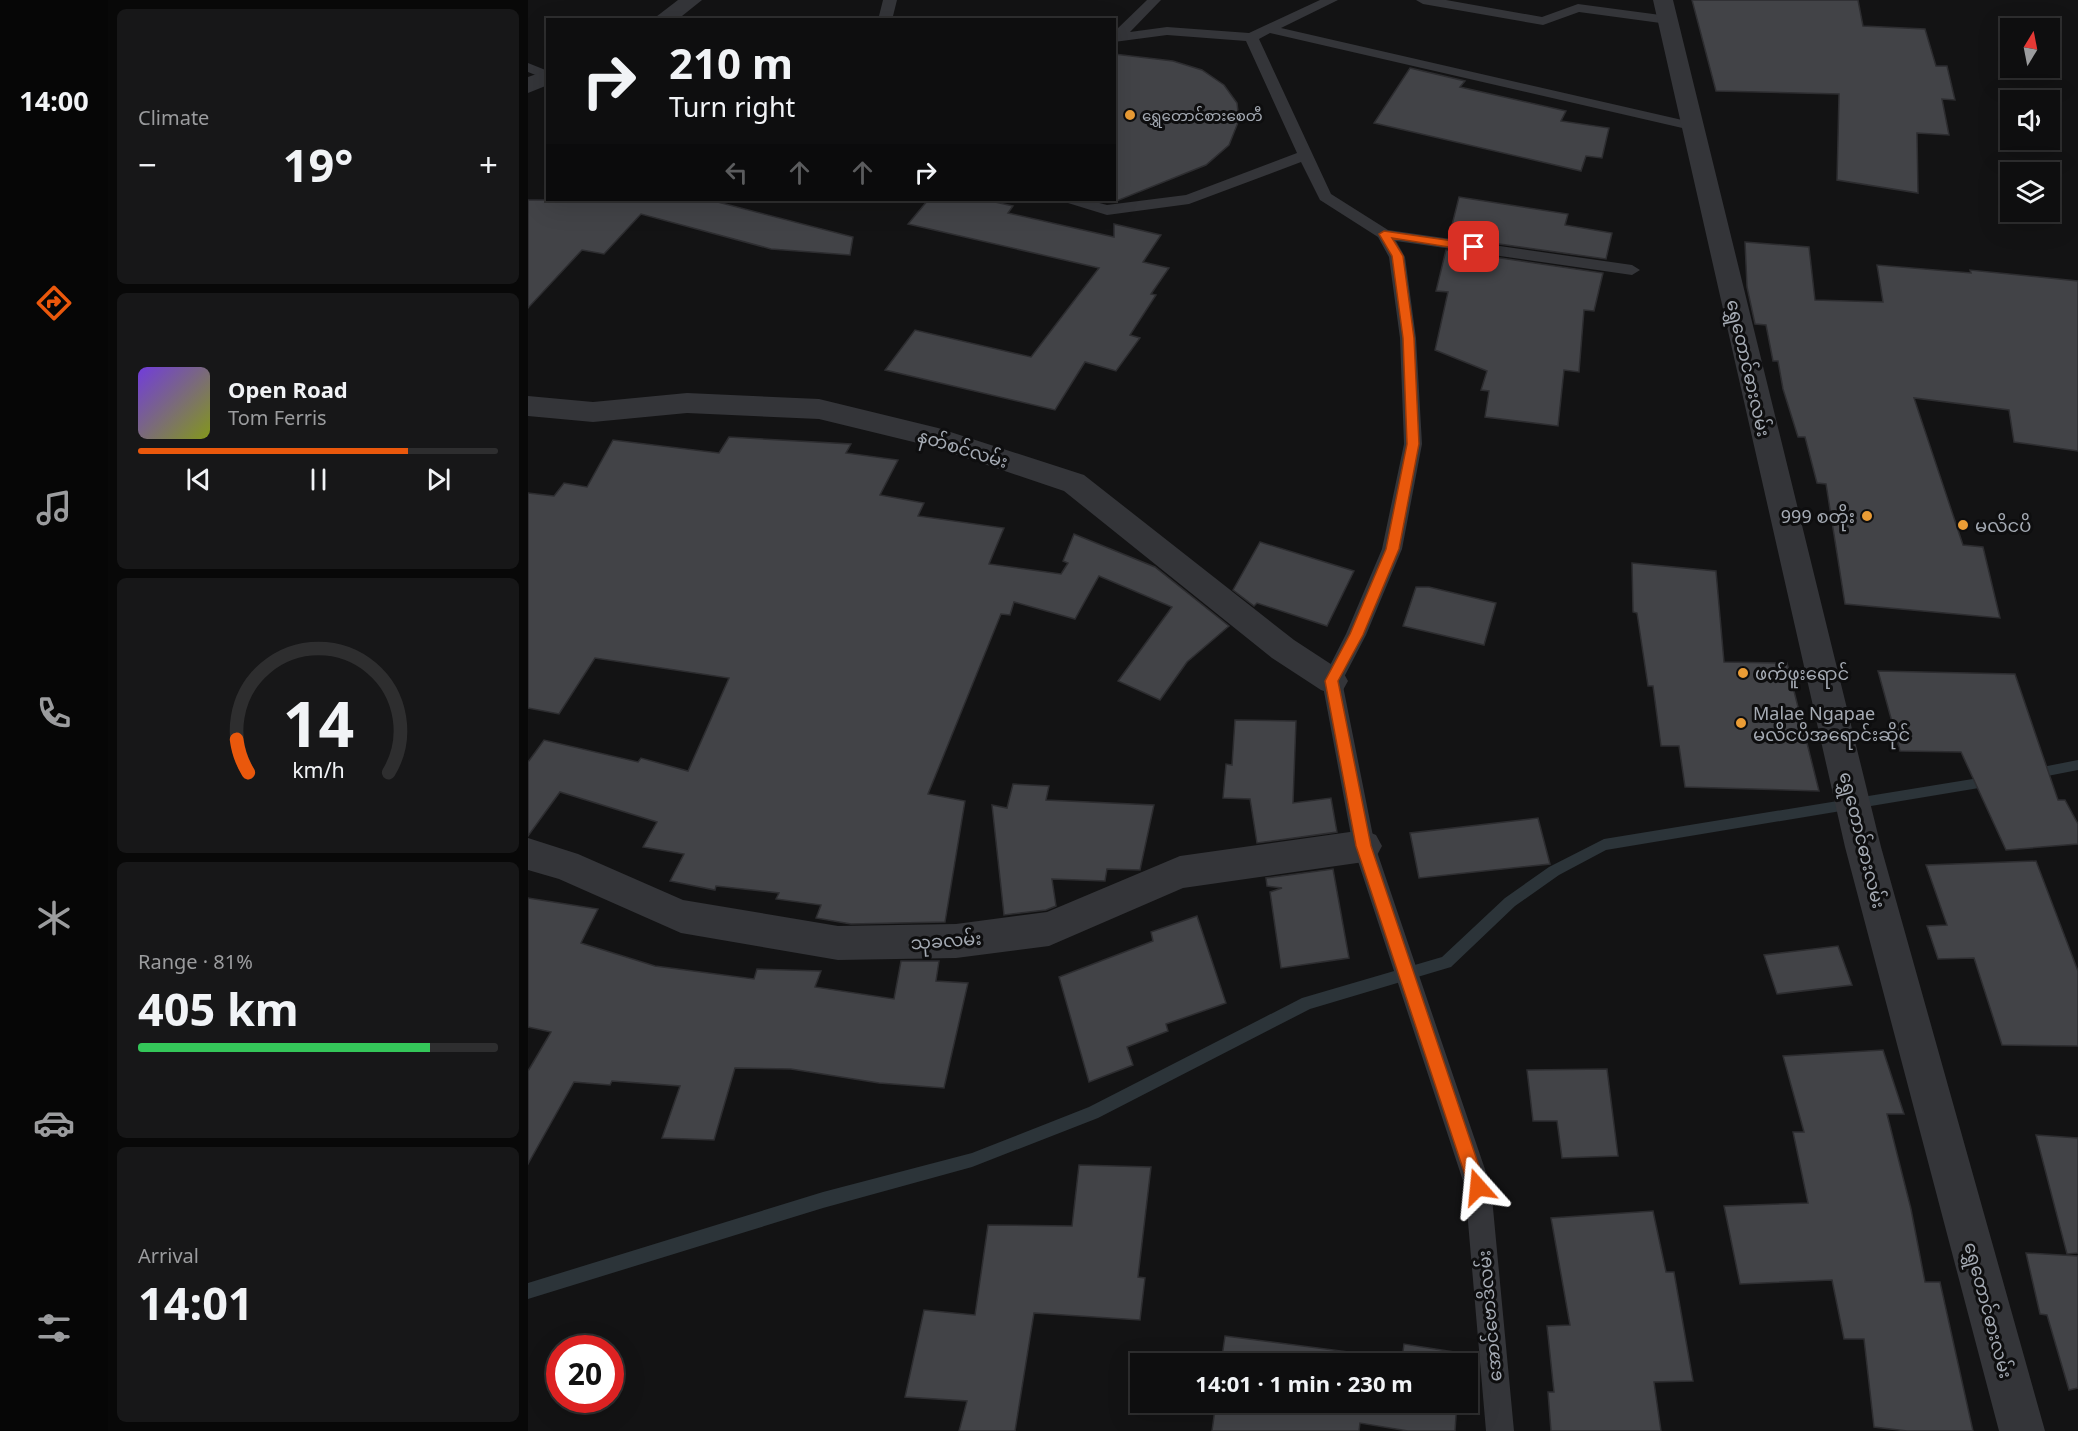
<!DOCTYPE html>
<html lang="en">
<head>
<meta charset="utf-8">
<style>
  body { margin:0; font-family:"Noto Sans","Noto Sans Myanmar",sans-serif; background:#171718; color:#f1f3f6; height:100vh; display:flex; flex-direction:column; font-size:22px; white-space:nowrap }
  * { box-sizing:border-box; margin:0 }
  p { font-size:20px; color:#9b9c9e }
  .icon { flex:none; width:33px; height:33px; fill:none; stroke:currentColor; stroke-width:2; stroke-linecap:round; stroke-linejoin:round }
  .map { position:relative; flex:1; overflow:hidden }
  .panel { display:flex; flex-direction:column; gap:9px; padding:9px; background:#080808; width:420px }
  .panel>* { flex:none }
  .hud { position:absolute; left:18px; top:18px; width:570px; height:183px; border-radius:0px; box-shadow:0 6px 24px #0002,0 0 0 2px #2e2e2f; background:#0e0e0f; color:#f1f3f6; overflow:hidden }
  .needle { width:39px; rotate:10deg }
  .buttons { position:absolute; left:1472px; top:18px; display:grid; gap:12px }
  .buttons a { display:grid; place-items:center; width:60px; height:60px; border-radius:0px; background:#0e0e0f; box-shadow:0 6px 24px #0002,0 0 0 2px #2e2e2f; font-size:30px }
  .speed { position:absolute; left:18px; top:1335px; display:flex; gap:12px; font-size:30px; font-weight:700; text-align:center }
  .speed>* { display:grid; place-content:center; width:78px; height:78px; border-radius:50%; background:#0e0e0f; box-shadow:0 6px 24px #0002,0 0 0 2px #2e2e2f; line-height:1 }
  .speed .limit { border:9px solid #d22; background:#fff; color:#111 }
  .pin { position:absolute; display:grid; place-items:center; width:51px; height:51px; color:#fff; margin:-26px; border-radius:12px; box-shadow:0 3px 9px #0006 }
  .me { position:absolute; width:66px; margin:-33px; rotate:342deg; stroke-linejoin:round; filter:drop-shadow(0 0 4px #0008) }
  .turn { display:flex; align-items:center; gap:21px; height:126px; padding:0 24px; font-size:27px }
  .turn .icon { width:78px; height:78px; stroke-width:2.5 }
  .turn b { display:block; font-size:42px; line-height:51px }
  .lanes { display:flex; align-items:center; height:57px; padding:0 24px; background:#0003; justify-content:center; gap:30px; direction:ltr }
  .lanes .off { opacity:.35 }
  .big { font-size:45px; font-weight:700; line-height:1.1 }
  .panel .widget { flex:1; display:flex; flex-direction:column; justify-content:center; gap:9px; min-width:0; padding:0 21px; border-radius:9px; background:#171718 }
  .panel .dial { align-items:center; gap:0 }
  .dial svg { height:156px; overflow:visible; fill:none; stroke:#2e2e2f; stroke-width:7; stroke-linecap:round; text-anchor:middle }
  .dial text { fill:#f1f3f6; stroke:none }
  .song { display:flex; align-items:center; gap:18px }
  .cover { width:72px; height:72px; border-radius:9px; background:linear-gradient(135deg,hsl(260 70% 55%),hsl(70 70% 35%)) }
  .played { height:6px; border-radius:3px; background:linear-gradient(90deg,#ea580c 75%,#2e2e2f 75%) }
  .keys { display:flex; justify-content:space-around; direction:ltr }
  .heat { display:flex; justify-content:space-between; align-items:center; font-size:33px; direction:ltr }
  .charge { height:9px; border-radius:4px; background:linear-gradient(90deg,#34c759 81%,#2e2e2f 0) }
  .trip { position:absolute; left:602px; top:1353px; width:348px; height:60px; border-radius:0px; background:#0e0e0f; box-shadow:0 6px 24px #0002,0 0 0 2px #2e2e2f; font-weight:700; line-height:60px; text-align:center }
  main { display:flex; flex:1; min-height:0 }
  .menu { display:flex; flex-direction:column; width:108px; justify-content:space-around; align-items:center; background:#060606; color:#9b9c9e }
  .menu .icon { width:42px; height:42px }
  .menu .current { color:#ea580c }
  .menu b { font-size:27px; color:#f1f3f6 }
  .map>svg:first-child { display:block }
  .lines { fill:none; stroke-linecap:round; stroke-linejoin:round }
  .stream { fill:#2c3439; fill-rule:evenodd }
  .building { fill:#424347; stroke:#2d2d30; stroke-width:1.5 }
  .service { fill:#343539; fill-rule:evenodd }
  .minor { fill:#343539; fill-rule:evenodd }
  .tertiary { fill:#343539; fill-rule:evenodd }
  .route { fill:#ea580c; stroke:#983908; stroke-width:1.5 }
  .poi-dot { fill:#ea9c35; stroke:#0e0e0f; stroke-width:2 }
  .labels { text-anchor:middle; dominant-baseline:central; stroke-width:6; stroke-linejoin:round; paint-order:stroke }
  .far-poi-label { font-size:15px; fill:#a5abb4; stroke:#0e0e0f; text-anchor:start }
  .street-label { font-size:18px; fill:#a5abb4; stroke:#0e0e0f }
  .poi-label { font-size:18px; fill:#a5abb4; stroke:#0e0e0f; text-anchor:start }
</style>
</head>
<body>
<main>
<nav class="menu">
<b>14:00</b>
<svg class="icon current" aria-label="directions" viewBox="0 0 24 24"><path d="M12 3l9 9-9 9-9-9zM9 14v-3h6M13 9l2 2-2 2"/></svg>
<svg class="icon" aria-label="music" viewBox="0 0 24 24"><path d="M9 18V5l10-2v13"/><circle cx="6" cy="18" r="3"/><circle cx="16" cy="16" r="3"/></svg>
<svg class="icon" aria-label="phone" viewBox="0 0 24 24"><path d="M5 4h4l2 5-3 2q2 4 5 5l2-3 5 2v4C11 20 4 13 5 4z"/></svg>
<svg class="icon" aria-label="climate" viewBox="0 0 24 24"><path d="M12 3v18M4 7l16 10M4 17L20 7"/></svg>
<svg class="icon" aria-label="car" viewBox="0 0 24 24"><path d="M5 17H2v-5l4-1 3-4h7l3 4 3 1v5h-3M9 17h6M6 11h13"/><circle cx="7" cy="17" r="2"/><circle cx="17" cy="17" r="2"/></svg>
<svg class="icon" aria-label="filters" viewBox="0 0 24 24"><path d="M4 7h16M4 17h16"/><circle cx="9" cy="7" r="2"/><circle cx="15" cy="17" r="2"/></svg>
</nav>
<section class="panel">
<div class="widget"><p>Climate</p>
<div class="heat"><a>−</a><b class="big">19°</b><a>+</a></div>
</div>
<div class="widget">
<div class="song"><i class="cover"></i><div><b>Open Road</b><p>Tom Ferris</p></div></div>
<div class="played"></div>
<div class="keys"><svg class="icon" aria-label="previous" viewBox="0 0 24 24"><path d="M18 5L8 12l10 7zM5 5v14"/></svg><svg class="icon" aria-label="pause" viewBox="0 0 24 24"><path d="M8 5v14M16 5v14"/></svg><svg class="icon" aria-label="next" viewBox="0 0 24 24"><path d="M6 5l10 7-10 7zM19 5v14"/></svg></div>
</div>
<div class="widget dial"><svg viewBox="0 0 100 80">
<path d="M14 69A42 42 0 1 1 86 69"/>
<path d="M14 69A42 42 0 0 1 8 52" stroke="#ea580c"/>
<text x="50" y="56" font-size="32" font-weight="700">14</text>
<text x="50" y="72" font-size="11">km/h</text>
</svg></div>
<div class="widget"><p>Range · 81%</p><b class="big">405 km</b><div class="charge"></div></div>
<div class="widget"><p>Arrival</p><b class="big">14:01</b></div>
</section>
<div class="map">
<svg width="1550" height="1431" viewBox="0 0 1550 1431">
  <rect width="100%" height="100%" fill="#131314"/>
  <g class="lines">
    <g class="stream">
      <polygon points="1550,760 1550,770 1504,779 1500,778 1498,774 1500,770 1504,769"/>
      <polygon points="1463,776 1467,777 1469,781 1467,785 1463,786 1078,850 1031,875 987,906 923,967 782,1009 570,1118 444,1167 295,1208 0,1299 0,1283 295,1192 444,1153 561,1107 774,998 914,957 977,898 1021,867 1076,839"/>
    </g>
  </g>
  <g class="building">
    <polygon points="1164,0 1330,0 1335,26 1397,29 1408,66 1419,66 1427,100 1414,99 1421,135 1389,133 1390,193 1309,180 1311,94 1188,91"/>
    <polygon points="586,54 645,61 674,70 696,85 709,103 711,120 701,145 678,165 586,202"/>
    <polygon points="882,68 937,81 932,87 1038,111 1033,121 1081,128 1074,158 1058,156 1053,171 846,123"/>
    <polygon points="931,197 1040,214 1037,225 1084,233 1078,259 921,237"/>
    <polygon points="0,200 182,200 325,237 322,255 243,249 113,214 76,254 54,250 0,308"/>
    <polygon points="400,200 458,200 485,206 480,213 586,237 586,224 633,235 615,262 641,268 623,294 628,295 602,335 612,338 588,371 557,362 527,410 357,370 387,330 503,357 571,268 380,224"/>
    <polygon points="1217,242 1281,247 1287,300 1355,302 1349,265 1443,273 1442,270 1550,281 1550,451 1486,442 1481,410 1386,398 1435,545 1455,547 1472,618 1317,604 1298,484 1289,483 1277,437 1270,437 1255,389 1250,361 1245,361 1238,325 1227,324 1219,287"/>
    <polygon points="918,250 1075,273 1066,311 1056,310 1051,372 1036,370 1030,426 957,417 961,391 953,390 959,371 907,350 920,292 908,291"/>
    <polygon points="201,437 323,444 318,453 370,460 352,495 396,503 390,516 476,528 461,564 533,574 540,563 535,561 546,534 627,567 701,626 659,662 632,700 590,681 644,607 571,576 547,619 486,602 482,615 473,614 400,794 437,801 417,922 323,924 288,918 293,905 248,899 251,893 188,886 187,890 142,881 156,854 115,847 129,822 32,792 0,836 0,762 16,740 110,762 113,758 160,771 201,678 67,658 31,714 0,708 0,493 26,496 36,483 59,487 85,440 191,453"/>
    <polygon points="732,542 826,571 799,626 729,603 726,606 705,590"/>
    <polygon points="1104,563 1188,571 1196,662 1259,663 1291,791 1157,787 1151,746 1133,746 1125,686 1120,686 1109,613 1105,612"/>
    <polygon points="888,587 901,587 968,603 956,645 875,626"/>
    <polygon points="1350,671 1487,674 1530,800 1537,800 1550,824 1550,844 1478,850 1433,752 1372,751"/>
    <polygon points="707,720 768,721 765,803 803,798 809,832 729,843 722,799 695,798 698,764 704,765"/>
    <polygon points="485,784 521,786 518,800 626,805 612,870 579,869 577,881 524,879 528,906 518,910 476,915 464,805 479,808"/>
    <polygon points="1010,818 1022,864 891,878 882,833"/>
    <polygon points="1508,861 1550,971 1550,1046 1474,1045 1446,958 1410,959 1399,926 1419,925 1398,865"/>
    <polygon points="805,869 821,958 753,968 742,892 754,888 739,886 738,878"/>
    <polygon points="0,898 70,909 53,943 127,966 226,979 229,969 293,971 287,987 366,999 373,961 411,961 408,981 440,983 416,1088 351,1083 263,1069 207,1068 186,1140 134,1138 152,1086 84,1081 82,1085 46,1082 0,1164 0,1071 23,1032 0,1027"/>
    <polygon points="669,916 698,1003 638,1024 640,1031 599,1047 605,1065 561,1082 531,977 625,941 623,932"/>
    <polygon points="1310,946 1324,985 1249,994 1236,955"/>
    <polygon points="1355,1050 1376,1114 1359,1114 1383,1209 1397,1282 1412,1282 1445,1431 1379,1431 1346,1427 1336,1339 1316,1339 1304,1280 1212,1284 1196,1206 1280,1203 1265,1132 1276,1132 1255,1056"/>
    <polygon points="1079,1069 1090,1156 1034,1158 1029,1121 1005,1121 999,1070"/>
    <polygon points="1508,1135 1550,1138 1550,1253 1539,1254"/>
    <polygon points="551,1165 623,1167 610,1277 617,1278 612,1320 506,1313 487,1431 431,1431 439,1401 377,1397 396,1310 447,1315 460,1225 544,1226"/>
    <polygon points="1125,1211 1138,1272 1146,1272 1165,1381 1126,1382 1133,1431 1023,1431 1020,1392 1026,1392 1019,1326 1042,1325 1023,1218"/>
    <polygon points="1498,1253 1550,1256 1550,1388 1541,1390 1519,1315 1512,1314"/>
    <polygon points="697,1336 874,1359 876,1344 932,1353 932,1364 693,1364"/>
    <polygon points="688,1402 929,1402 927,1431 880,1431 832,1423 831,1431 684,1431"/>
  </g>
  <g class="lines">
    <g class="service">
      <polygon points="355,0 369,0 364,20 350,20"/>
      <polygon points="619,0 633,0 602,32 639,27 721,33 792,0 810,0 753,28 1163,122 1170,126 1163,130 742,33 731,39 803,194 860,230 1104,265 1112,270 1104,275 868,241 877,257 888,338 894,444 874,549 838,635 814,681 847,846 963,1187 986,1431 958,1431 937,1187 825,846 794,681 818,634 854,549 876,444 872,338 861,257 850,237 792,200 773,162 661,204 579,215 540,203 538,200 560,200 579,205 658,195 769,153 718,41 639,35 586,42 586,32"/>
      <polygon points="888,0 918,0 1014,17 1050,4 1140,16 1147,20 1140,24 1051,12 1015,25 895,4"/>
      <polygon points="0,63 20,71 20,80 0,72"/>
    </g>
    <g class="minor">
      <polygon points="150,0 174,0 149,20 124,20"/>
      <polygon points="20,70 20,85 0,93 0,77"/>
      <polygon points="159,393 291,399 410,428 556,475 766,640 815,672 820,681 815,690 804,694 793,690 744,658 536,491 406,447 291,419 159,413 65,422 0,416 0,396 65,402"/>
      <polygon points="836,830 848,835 854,846 848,857 836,862 655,888 521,946 428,958 310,960 153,933 31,879 0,870 0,838 50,854 155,900 310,926 428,924 519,912 652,856"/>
    </g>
    <polygon class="tertiary" points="1125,0 1145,0 1353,847 1517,1431 1471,1431 1317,847"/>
  </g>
  <polygon class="route" points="856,231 946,244 951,247 946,251 864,238 875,256 886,338 891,444 871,549 835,635 810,681 843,846 958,1187 956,1193 950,1196 944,1193 941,1187 828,846 797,681 822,634 858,549 879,444 875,338 864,256 851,234"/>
  <g class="poi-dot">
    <circle cx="602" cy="115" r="6"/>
    <circle cx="1339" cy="516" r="6"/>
    <circle cx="1435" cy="525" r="6"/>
    <circle cx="1215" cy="673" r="6"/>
    <circle cx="1213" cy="723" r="6"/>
  </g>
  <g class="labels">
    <g class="far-poi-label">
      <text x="614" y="115">ရွှေတောင်စားစေတီ</text>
    </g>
    <g class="street-label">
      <text transform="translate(1221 368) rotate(77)">ရွှေတောင်ဓားလမ်း</text>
      <text transform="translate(435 448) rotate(17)">နတ်စင်လမ်း</text>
      <text transform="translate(1335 840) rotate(76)">ရွှေတောင်ဓားလမ်း</text>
      <text transform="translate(418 940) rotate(-4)">သုခလမ်း</text>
      <text transform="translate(1461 1310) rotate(75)">ရွှေတောင်ဓားလမ်း</text>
      <text transform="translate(961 1316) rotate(-95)">အောင်ဗောဒိလမ်း</text>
    </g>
    <g class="poi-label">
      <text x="1327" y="516" text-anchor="end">999 စတိုး</text>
      <text x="1447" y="525">မလိငပိ</text>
      <text x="1227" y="673">ဖက်ဖူးရောင်</text>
      <text x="1225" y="713">Malae Ngapae<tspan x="1225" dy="21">မလိငပိအရောင်းဆိုင်</tspan></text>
    </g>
  </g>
</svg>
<div class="buttons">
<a><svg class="needle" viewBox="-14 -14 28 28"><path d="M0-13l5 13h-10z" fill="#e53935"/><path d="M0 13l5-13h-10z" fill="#9b9c9e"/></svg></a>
<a><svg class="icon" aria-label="sound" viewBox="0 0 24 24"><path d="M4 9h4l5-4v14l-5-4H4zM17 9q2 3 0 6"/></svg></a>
<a><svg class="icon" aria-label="layers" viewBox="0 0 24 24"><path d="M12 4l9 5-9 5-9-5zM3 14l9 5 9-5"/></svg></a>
</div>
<div class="speed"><div class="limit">20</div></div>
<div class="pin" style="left:946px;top:247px;background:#d93025"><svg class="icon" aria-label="arrive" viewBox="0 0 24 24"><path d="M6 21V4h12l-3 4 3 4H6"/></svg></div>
<svg class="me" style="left:950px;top:1187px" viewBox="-20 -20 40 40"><path d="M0-17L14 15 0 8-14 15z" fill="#ea580c" stroke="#fff" stroke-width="4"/></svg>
<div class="trip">14:01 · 1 min · 230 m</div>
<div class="hud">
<div class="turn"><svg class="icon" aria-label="right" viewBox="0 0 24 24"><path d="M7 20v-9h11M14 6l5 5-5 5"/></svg><div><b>210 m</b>Turn right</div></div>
<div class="lanes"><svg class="icon off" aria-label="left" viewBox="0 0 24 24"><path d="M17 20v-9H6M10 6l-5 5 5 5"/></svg><svg class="icon off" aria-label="ahead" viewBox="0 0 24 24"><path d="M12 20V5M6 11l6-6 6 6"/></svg><svg class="icon off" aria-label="ahead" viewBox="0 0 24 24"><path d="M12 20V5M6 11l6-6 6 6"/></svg><svg class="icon" aria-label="right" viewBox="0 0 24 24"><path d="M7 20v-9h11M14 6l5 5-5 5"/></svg></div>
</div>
</div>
</main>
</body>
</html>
